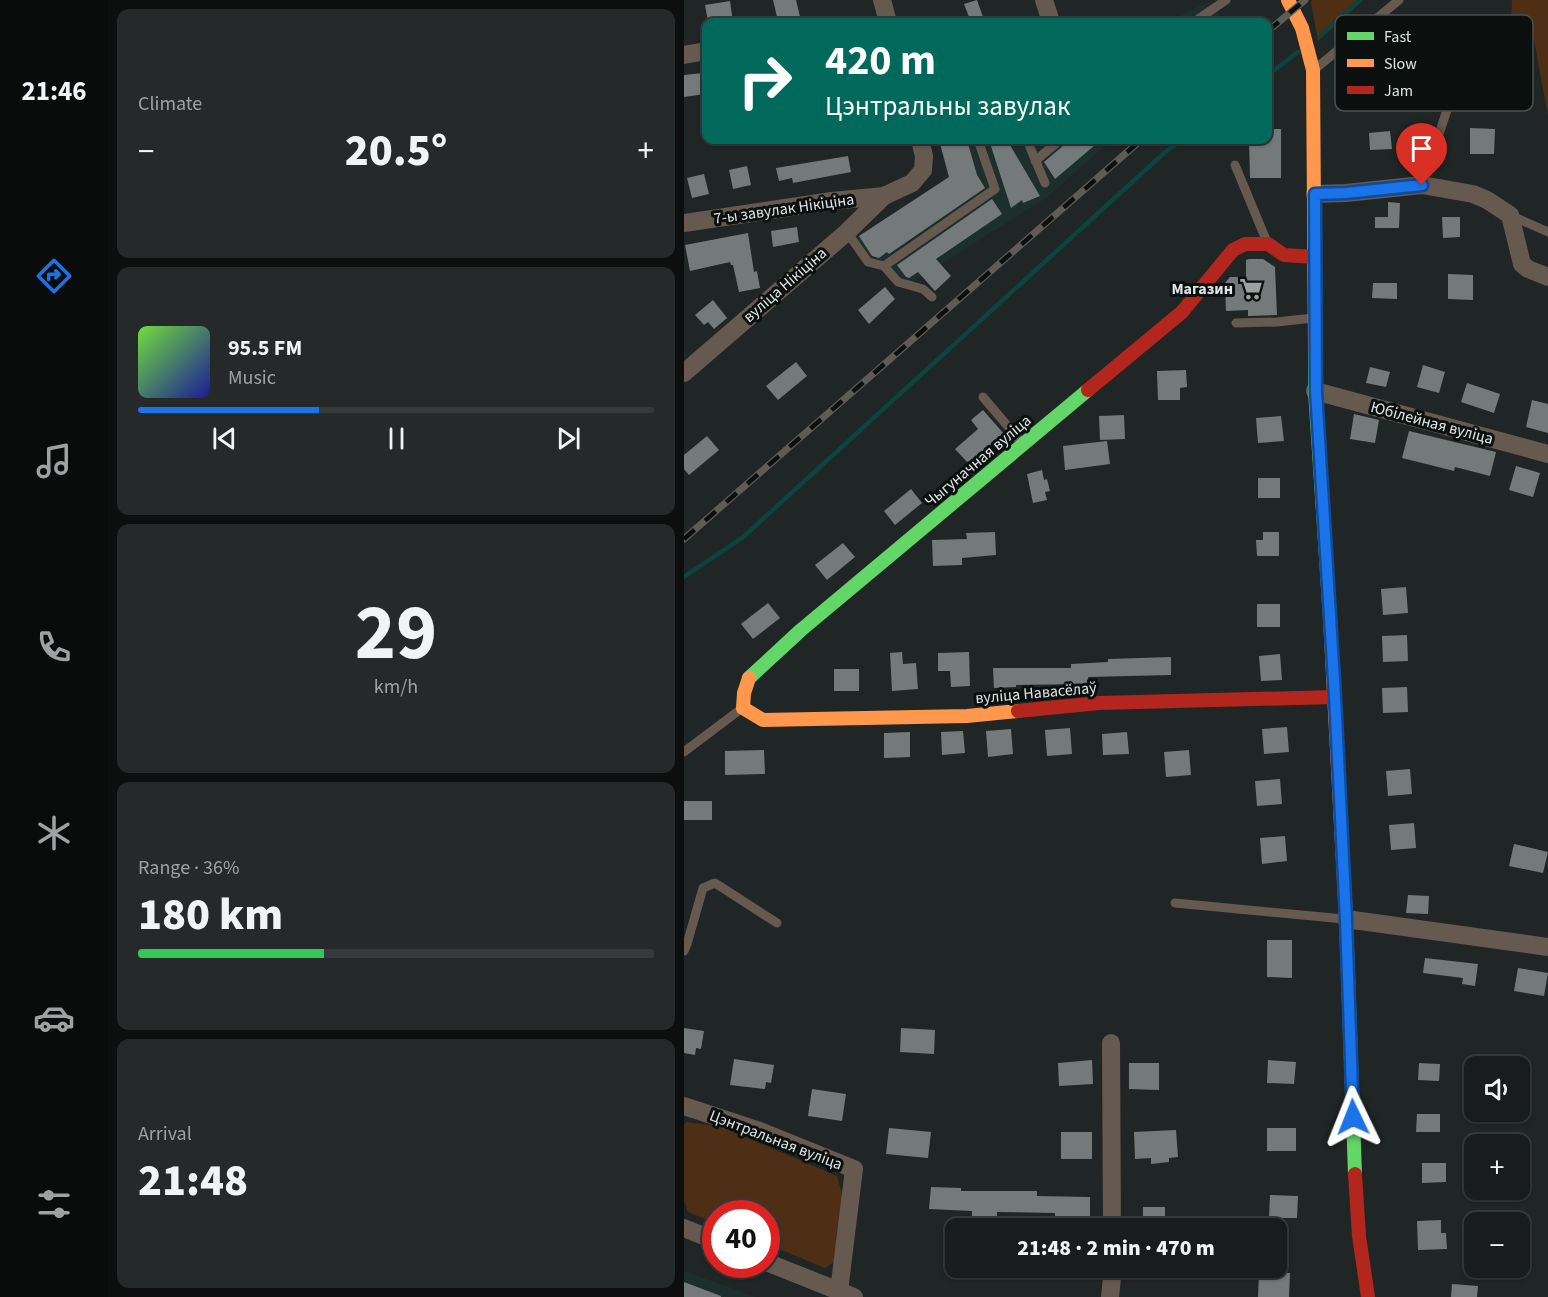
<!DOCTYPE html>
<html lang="en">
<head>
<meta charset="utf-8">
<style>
  body { margin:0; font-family:"Source Sans 3",sans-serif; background:#252929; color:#f1f3f6; height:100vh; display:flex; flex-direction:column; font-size:22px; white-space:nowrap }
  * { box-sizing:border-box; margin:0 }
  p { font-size:20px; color:#9fa1a3 }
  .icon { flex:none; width:33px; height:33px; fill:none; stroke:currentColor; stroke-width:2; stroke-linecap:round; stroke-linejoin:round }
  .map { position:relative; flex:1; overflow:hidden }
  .side { display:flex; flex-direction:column; gap:9px; padding:9px; background:#0d0f0f; width:576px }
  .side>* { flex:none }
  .banner { position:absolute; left:18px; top:18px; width:570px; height:126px; border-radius:12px; box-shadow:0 2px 4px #0004,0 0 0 2px #363a3b; background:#00695c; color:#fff; overflow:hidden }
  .controls { position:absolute; left:780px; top:1056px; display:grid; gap:12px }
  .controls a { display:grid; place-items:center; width:66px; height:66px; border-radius:12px; background:#181c1c; box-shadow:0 2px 4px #0004,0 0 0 2px #363a3b; font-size:30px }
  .speed { position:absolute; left:18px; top:1200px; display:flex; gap:12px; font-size:30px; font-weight:700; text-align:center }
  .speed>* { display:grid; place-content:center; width:78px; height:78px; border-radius:50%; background:#181c1c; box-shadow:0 2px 4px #0004,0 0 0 2px #363a3b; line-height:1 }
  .speed .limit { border:9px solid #d22; background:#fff; color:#111 }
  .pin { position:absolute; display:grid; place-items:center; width:51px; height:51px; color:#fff; margin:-62px -26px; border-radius:50% 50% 50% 0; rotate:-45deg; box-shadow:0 0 6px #0007 }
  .pin .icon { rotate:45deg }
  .me { position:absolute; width:66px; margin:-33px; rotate:358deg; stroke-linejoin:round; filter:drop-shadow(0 0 4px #0008) }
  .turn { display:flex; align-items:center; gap:21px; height:126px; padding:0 24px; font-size:27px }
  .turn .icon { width:78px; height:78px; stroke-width:2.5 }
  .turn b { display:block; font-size:42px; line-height:51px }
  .big { font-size:45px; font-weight:800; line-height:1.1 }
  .side .tile { flex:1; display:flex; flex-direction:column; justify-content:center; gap:9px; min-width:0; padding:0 21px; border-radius:12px; background:#252929 }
  .side .dial { align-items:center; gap:0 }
  .dial b { font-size:78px; line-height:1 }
  .song { display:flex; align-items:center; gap:18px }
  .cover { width:72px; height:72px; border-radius:9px; background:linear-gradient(135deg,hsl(100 70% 55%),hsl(240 70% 35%)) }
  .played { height:6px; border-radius:3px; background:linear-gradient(90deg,#1a73e8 35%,#363a3b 35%) }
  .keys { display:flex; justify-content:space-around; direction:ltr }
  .heat { display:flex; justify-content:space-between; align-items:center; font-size:33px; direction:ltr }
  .charge { height:9px; border-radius:4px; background:linear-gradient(90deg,#34c759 36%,#363a3b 0) }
  .trip { position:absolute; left:261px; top:1218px; width:342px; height:60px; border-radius:12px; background:#181c1c; box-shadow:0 2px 4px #0004,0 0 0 2px #363a3b; font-weight:800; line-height:60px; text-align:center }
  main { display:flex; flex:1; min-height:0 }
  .menu { display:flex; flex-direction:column; width:108px; justify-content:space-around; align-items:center; background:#0a0b0b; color:#9fa1a3 }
  .menu .icon { width:42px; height:42px }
  .menu .current { color:#1a73e8 }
  .menu b { font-size:27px; color:#f1f3f6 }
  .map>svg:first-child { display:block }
  .built { fill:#1d2f2c }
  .green { fill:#4e2f16 }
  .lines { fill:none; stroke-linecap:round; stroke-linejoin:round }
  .stream { stroke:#0c443e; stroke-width:4.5 }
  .building { fill:#747a79 }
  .lane { stroke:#655950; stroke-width:9 }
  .street { stroke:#655950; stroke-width:18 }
  .fast { stroke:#63d668; stroke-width:14 }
  .slow { stroke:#ff974d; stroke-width:14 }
  .jam { stroke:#b3261e; stroke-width:14 }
  .rail-casing { stroke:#5f5b56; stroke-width:7 }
  .rail { stroke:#0b100f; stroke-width:4.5; stroke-dasharray:14; stroke-linecap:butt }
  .route-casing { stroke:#114b97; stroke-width:15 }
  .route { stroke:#1a73e8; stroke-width:10 }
  .labels { text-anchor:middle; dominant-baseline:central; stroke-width:6; stroke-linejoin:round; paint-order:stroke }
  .street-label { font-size:16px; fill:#dde4e3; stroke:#0b100f }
  .poi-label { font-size:16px; font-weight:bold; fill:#dde4e3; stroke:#0b100f; text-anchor:end }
  .key { fill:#0b100f; stroke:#4a504f; stroke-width:1.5 }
  .key-label { font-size:16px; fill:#dde4e3 }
</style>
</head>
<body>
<main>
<nav class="menu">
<b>21:46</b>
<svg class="icon current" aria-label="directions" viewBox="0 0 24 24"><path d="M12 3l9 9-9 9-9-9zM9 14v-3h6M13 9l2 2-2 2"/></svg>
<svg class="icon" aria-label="music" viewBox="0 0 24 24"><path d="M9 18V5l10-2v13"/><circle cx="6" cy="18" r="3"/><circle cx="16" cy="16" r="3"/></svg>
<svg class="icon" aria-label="phone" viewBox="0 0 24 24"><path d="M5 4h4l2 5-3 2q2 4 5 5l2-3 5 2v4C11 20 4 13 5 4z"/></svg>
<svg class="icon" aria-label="climate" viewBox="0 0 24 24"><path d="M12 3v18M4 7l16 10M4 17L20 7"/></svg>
<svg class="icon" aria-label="car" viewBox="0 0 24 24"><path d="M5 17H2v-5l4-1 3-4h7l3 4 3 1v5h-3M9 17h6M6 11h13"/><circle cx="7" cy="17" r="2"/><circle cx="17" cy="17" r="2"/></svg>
<svg class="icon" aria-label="filters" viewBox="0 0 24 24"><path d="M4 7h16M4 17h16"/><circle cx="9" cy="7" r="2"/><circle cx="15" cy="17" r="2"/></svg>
</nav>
<section class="side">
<div class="tile"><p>Climate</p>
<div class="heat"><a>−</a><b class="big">20.5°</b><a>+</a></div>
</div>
<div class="tile">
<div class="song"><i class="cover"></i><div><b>95.5 FM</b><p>Music</p></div></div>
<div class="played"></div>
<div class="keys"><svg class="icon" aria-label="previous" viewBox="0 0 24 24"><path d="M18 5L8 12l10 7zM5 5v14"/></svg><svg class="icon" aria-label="pause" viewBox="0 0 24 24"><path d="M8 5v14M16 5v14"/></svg><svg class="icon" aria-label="next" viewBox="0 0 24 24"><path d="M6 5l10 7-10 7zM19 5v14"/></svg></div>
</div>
<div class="tile dial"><b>29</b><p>km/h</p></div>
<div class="tile"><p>Range · 36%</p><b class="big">180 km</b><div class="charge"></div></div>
<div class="tile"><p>Arrival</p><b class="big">21:48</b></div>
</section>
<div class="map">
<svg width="864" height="1297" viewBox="0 0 864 1297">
  <rect width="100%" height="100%" fill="#202625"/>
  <g class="built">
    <polygon points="525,2 541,22 485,22 505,11"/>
    <polygon points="255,140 428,140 362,198 219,288 200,271 182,264 164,243 264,177"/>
    <polygon points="0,1271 72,1297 0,1297"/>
  </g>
  <g class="green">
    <polygon points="629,0 679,0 634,41 627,2"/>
    <polygon points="828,0 864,0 864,117 847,23 827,26"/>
    <polygon points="2,1122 38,1127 153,1176 160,1201 154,1259 141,1268 83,1244 82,1214 32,1214 31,1223 4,1212 0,1201 0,1124"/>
  </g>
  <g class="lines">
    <g class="stream">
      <polyline points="637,35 676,0"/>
      <polyline points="584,75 614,52"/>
      <polyline points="0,577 58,538 479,154 498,140"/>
    </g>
  </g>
  <g class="building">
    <polygon points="89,0 112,0 116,17 94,21"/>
    <polygon points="293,0 300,20 287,22 280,4"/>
    <polygon points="46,1 49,22 24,22 21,5"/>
    <polygon points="19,73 21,94 0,97 0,75"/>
    <polygon points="786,128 811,129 810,154 786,154"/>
    <polygon points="584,129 597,129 597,178 566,178 565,140 584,140"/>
    <polygon points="706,131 708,149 686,150 685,133"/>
    <polygon points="255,140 283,140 293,175 301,188 205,254 203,252 195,258 188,256 175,236 265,177"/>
    <polygon points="305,140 323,140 356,196 339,203 338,200 327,208"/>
    <polygon points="383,140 417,140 371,179 360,162 380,145"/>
    <polygon points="164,156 167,172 109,183 108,178 95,181 92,168"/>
    <polygon points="63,166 67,185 49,189 45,170"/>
    <polygon points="20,174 25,194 8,198 3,178"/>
    <polygon points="308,199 318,214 252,259 267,276 251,291 234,272 225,278 222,277 213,265"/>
    <polygon points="704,202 716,203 715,228 691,228 691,217 704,217"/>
    <polygon points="758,217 776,217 776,237 759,238"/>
    <polygon points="113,227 115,242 89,247 87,231"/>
    <polygon points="64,233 70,272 73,271 76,288 55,292 49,265 47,265 46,262 6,271 1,245"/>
    <polygon points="565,259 579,259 591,267 593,315 564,316 564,310 542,311 541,283 546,277 562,277 562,260"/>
    <polygon points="764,274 789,275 789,300 764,299"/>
    <polygon points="689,283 713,283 713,299 688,298"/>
    <polygon points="201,287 211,299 185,324 174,310"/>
    <polygon points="29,300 43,318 30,329 24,322 20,325 11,315"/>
    <polygon points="112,362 123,376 94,400 82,386"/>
    <polygon points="739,365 761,372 755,393 733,387"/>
    <polygon points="686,367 706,372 702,387 682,383"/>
    <polygon points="502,370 503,387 496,388 496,400 474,400 473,371"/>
    <polygon points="783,383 816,394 810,413 777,402"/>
    <polygon points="848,400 864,404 864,433 842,427"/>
    <polygon points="299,410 320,434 285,464 271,449 294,429 287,420"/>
    <polygon points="670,414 695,420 691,443 666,439"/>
    <polygon points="440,415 441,439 416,440 415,416"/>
    <polygon points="597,416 600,441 574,443 572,418"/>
    <polygon points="725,431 812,452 806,476 771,467 770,471 718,458"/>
    <polygon points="23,436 35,450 5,475 0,469 0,455"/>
    <polygon points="423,441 426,464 381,470 379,446"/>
    <polygon points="832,466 856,473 849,497 825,490"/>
    <polygon points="358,470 360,480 363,479 366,491 361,492 363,500 349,503 343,474"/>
    <rect x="574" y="478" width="22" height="20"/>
    <polygon points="227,489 238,503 211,525 200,511"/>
    <polygon points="311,532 312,555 278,558 278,565 249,566 248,540 283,539 282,533"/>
    <polygon points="579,532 595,532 595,556 573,556 572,540 579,540"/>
    <polygon points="159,543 171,557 143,580 131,565"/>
    <polygon points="722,587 724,613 699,615 697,589"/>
    <polygon points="84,603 96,618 69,639 57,624"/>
    <rect x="573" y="604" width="23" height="23"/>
    <polygon points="723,635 724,661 699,662 698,636"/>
    <polygon points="218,652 219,664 232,663 234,689 208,691 206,653"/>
    <polygon points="285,652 286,686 267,687 266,671 254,671 254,653"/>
    <polygon points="596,654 598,680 577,681 575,656"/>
    <polygon points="487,657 487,675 404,677 405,684 332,685 332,687 310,688 309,668 387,668 387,664 424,662 424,659"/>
    <rect x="150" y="669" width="25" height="22"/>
    <polygon points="723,687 724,712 699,713 698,688"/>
    <polygon points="603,727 605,752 580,754 578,729"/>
    <polygon points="386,728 388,754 363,756 361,730"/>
    <polygon points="327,729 329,754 304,757 302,731"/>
    <polygon points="279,731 281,753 258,755 257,732"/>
    <polygon points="226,732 226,757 200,758 200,733"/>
    <polygon points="443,732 445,754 419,755 418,734"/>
    <polygon points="80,750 81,774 41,775 41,751"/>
    <polygon points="505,750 507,775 482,777 480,752"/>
    <polygon points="726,769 728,794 704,796 702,771"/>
    <polygon points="596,779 598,804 573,806 571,781"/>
    <rect x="0" y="801" width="28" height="19"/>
    <polygon points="730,823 732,848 707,850 705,825"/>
    <polygon points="601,836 603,861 578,864 576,838"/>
    <polygon points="830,844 864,852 859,873 825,866"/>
    <polygon points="724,895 745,896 744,914 722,913"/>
    <polygon points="583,940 608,940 608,978 583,977"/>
    <polygon points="741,958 794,964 791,986 778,984 779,978 739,973"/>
    <polygon points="834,968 864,973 860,996 830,991"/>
    <polygon points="0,1028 20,1031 17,1049 12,1048 11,1055 0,1053"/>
    <polygon points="217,1028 251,1030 250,1054 216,1052"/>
    <polygon points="50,1059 90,1065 87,1083 82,1082 81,1089 46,1085"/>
    <polygon points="408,1060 409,1084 375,1086 374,1063"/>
    <polygon points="584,1060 612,1062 610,1084 583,1083"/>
    <polygon points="445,1063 475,1063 475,1090 445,1089"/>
    <polygon points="735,1063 756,1064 755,1081 734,1080"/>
    <polygon points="128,1089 162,1094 158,1121 124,1116"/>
    <polygon points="733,1114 756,1114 756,1132 732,1132"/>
    <polygon points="205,1128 247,1132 244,1158 202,1154"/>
    <rect x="583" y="1128" width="29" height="23"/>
    <polygon points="492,1130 494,1157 485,1158 485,1162 467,1164 467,1158 451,1159 450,1132"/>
    <rect x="377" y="1132" width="31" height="27"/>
    <polygon points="738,1163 762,1163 762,1182 738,1183"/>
    <polygon points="247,1187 277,1188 277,1191 353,1191 353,1196 406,1197 406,1223 392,1223 392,1228 371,1228 371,1213 313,1212 313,1228 288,1228 288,1211 245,1209"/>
    <polygon points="586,1195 614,1196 613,1218 585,1218"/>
    <rect x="459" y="1207" width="22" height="21"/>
    <polygon points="757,1220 757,1233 762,1233 763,1249 734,1250 733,1221"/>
    <polygon points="575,1272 606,1273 605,1297 574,1297"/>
    <polygon points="0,1282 37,1296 37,1297 0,1297"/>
    <polygon points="768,1284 794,1286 793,1297 767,1297"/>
  </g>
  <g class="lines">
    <g class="lane">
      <polyline points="510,22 542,0"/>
      <polyline points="631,69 715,0"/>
      <polyline points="343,140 361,183"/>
      <polyline points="351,161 376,140"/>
      <polyline points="551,165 583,242"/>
      <polyline points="738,185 765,104"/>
      <polyline points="828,216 864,232"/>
      <polyline points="163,232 184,262 200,266 311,189 294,140"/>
      <polyline points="200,266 214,282 239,289 248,297"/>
      <polyline points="552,323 593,322 629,318"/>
      <polyline points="299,397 338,443"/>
      <polyline points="0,752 57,709"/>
      <polyline points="491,903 660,919"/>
      <polyline points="0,951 3,944 19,888 31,883 93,923"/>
    </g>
    <g class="street">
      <polyline points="198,0 204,22"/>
      <polyline points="360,0 367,22"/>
      <polyline points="0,55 22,51"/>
      <polyline points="631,194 662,193 738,185 789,194 803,200 826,215 838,264 844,269 864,277"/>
      <polyline points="0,223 148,201 200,196 228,183 239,170 240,156 236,140"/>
      <polyline points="0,373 163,232 200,196"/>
      <polyline points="631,391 864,454"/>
      <polyline points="662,919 864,947"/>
      <polyline points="427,1043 428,1228"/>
      <polyline points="0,1106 76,1131 170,1169 155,1291"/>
      <polyline points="0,1228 32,1241"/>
      <polyline points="82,1262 170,1297"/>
      <polyline points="426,1297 429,1268"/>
    </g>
    <g class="fast">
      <polyline points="631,350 631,391 646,618"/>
      <polyline points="65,678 117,630 404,390"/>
      <polyline points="662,919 671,1174"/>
    </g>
    <g class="slow">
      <polyline points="604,0 618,28 629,70 631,350"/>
      <polyline points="646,618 662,919"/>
      <polyline points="65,678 60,693 59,708 79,720 283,716 334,711"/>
    </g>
    <g class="jam">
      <polyline points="404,390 498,312 549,250 561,244 584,244 600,255 631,257"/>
      <polyline points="334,711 415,703 651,697"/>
      <polyline points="671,1174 675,1236 684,1297"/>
    </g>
    <g class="rail-casing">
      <g id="rail">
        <polyline points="584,31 621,0"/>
        <polyline points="0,539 457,140"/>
      </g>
    </g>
    <use href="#rail" class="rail"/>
  </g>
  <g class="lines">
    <g class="route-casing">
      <polyline id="route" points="669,1117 662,919 651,697 632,391 631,194 662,193 738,185"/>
    </g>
    <use href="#route" class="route"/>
  </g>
  <defs>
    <g id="supermarket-bare" transform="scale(1.8)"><path d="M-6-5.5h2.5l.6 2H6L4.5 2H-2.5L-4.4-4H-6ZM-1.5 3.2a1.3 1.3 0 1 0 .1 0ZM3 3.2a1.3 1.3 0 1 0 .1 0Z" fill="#9ba2a0" stroke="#0b100f" stroke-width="2.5" paint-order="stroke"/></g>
  </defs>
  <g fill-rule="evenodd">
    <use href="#supermarket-bare" x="567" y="289"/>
  </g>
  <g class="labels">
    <g class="street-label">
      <text transform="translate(100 209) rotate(-8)">7-ы завулак Нікіціна</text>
      <text transform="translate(101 285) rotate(-41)">вуліца Нікіціна</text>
      <text transform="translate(748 423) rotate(15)">Юбілейная вуліца</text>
      <text transform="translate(294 461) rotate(-40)">Чыгуначная вуліца</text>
      <text transform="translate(352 693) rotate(-5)">вуліца Навасёлаў</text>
      <text transform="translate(92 1140) rotate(21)">Цэнтральная вуліца</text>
    </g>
    <g class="poi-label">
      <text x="549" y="289">Магазин</text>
    </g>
  </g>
  <rect x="651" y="15" width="198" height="96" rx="9" class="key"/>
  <rect x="663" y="32" width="27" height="8" fill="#63d668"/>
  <rect x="663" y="59" width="27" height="8" fill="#ff974d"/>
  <rect x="663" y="86" width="27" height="8" fill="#b3261e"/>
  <g class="key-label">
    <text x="700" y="42">Fast</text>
    <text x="700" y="69">Slow</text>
    <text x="700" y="96">Jam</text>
  </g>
</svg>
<div class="controls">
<a><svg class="icon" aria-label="sound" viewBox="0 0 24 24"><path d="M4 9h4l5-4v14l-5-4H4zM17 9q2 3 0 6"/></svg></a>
<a>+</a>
<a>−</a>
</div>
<div class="speed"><div class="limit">40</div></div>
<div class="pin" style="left:738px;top:185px;background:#d93025"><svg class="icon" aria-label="arrive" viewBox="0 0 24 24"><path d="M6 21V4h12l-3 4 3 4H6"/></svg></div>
<svg class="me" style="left:669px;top:1117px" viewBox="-20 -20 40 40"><path d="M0-17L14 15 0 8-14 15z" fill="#1a73e8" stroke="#fff" stroke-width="4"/></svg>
<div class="trip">21:48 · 2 min · 470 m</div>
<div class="banner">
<div class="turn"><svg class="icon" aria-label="right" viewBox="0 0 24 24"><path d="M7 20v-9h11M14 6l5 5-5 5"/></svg><div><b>420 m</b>Цэнтральны завулак</div></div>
</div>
</div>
</main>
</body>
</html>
